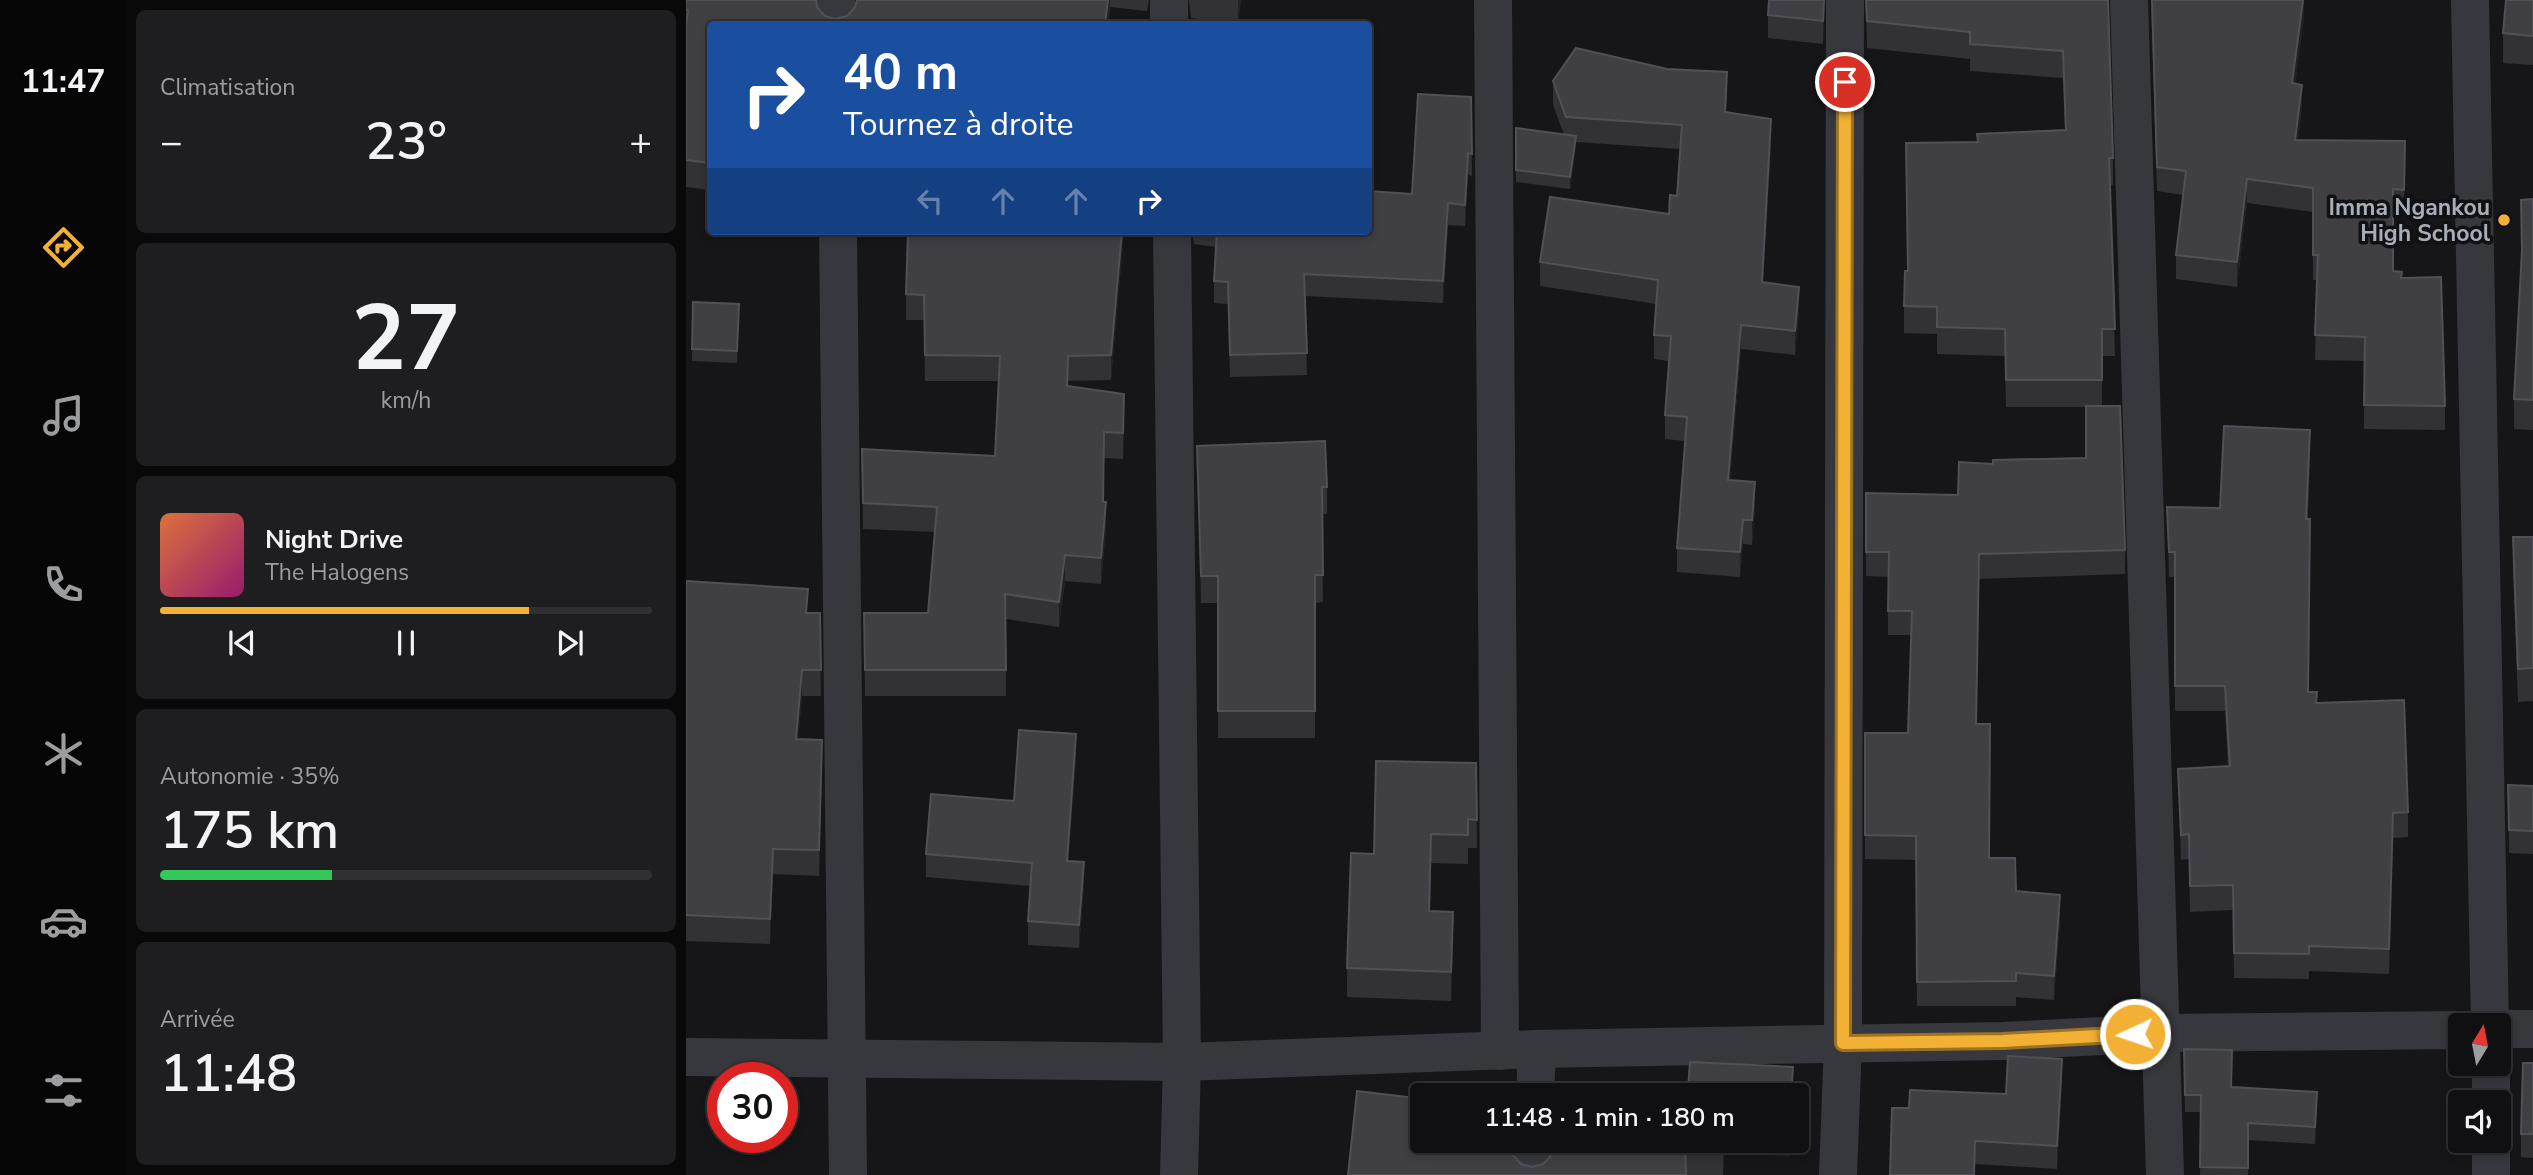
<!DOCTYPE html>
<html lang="fr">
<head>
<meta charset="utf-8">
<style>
  body { margin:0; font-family:"Nunito Sans",sans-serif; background:#1e1e20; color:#f1f3f6; height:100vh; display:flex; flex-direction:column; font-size:26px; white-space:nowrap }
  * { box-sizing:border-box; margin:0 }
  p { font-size:23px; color:#9c9d9f }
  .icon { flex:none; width:38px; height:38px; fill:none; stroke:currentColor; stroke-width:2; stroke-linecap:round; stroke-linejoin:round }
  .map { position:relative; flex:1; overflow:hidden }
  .details { display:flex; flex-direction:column; gap:10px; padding:10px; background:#09090a; width:560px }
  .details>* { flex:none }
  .top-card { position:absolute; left:21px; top:21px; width:665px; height:214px; border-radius:7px; box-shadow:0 4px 10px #0003,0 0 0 2px #303032; background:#1a4fa0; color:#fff; overflow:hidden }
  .needle { width:46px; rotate:10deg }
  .tools { position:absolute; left:1762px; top:1013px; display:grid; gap:14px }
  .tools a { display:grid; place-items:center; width:63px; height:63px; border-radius:7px; background:#101012; box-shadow:0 4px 10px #0003,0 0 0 2px #303032; font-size:35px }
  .speed { position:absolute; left:21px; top:1062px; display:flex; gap:14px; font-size:35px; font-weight:700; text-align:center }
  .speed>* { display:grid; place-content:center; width:91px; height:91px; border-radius:50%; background:#101012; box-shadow:0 4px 10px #0003,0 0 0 2px #303032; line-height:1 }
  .speed .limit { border:10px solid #d22; background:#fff; color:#111 }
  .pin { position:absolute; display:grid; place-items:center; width:60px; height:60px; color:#fff; margin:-30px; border:4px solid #fff; border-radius:50%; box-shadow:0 2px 7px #0007 }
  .me { position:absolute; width:77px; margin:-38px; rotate:267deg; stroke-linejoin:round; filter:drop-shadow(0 0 5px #0008) }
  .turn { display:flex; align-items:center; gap:24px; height:147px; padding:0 21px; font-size:32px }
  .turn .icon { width:91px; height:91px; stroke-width:2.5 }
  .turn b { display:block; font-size:49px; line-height:60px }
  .lanes { display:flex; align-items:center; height:66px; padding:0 21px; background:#0003; justify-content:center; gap:35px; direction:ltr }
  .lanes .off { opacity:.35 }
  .big { font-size:52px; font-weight:600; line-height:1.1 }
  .details .widget { flex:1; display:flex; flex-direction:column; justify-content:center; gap:10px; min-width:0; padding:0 24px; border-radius:10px; background:#1e1e20 }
  .details .dial { align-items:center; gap:0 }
  .dial b { font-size:91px; line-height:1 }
  .song { display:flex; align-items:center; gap:21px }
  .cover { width:84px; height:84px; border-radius:10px; background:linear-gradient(135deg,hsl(20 70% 55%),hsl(320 70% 35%)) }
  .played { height:7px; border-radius:4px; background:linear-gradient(90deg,#f2b134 75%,#303032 75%) }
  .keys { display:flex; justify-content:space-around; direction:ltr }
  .heat { display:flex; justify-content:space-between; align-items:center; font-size:38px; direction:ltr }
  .charge { height:10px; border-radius:5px; background:linear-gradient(90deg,#34c759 35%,#303032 0) }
  .trip { position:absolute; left:724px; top:1083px; width:399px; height:70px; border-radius:7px; background:#101012; box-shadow:0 4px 10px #0003,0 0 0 2px #303032; font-weight:600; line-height:70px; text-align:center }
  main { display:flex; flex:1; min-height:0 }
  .menu { display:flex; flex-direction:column; width:126px; justify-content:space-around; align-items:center; background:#060607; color:#9c9d9f }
  .menu .icon { width:49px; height:49px }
  .menu .current { color:#f2b134 }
  .menu b { font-size:32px; color:#f1f3f6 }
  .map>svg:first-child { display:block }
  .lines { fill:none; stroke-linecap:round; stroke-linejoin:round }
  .minor { stroke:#37383d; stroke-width:38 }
  .wall { fill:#323236 }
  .shaded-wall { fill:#212124 }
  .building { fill:#3f3f44; stroke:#4f5156; stroke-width:2 }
  .route-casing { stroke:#9d7322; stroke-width:18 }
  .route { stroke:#f2b134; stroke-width:12 }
  .poi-dot { fill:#f2b134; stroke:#111113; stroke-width:2.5 }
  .labels { text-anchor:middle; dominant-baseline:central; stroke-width:7; stroke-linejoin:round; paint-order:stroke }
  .poi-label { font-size:23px; font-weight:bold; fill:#a8adb8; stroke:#111113; text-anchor:end }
</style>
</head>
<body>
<main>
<nav class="menu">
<b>11:47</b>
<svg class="icon current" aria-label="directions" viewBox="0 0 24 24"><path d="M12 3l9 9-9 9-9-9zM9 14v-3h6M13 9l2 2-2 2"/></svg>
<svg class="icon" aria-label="music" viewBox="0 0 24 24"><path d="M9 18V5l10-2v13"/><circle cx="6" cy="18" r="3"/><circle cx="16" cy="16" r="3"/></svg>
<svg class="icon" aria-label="phone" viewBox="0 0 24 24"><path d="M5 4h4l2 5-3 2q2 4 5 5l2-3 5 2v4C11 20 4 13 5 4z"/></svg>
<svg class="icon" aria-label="climate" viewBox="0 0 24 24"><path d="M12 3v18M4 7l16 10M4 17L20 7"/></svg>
<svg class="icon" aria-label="car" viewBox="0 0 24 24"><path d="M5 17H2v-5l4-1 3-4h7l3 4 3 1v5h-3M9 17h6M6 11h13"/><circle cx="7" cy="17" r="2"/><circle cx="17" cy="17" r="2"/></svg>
<svg class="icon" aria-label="filters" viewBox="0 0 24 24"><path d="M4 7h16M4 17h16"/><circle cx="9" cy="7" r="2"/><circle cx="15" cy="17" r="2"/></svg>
</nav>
<section class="details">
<div class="widget"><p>Climatisation</p>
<div class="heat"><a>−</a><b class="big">23°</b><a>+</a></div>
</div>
<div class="widget dial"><b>27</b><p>km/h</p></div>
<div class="widget">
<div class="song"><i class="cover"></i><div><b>Night Drive</b><p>The Halogens</p></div></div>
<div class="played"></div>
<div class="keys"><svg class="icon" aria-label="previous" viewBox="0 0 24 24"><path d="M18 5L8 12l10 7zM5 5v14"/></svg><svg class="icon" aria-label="pause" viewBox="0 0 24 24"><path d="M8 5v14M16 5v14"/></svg><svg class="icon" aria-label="next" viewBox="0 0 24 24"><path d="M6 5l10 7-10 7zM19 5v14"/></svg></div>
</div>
<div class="widget"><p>Autonomie · 35%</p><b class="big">175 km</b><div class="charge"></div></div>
<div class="widget"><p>Arrivée</p><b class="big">11:48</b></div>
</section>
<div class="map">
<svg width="1847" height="1175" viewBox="0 0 1847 1175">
  <rect width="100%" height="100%" fill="#161618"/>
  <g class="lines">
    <g class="minor">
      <polyline points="150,0 150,24"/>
      <polyline points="483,0 483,24"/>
      <polyline points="807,0 814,1051"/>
      <polyline points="1443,0 1479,1175"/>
      <polyline points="1784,0 1804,1026"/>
      <polyline points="152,231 162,1175"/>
      <polyline points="486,231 496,1062 493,1175"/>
      <polyline points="1813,1029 1847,1029"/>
      <polyline points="0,1057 496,1062 851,1049 1317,1041 1475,1033 1774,1030"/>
      <polyline points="1805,1064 1805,1102"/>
      <polyline points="849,1096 851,1049"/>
      <polyline points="1805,1141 1805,1175"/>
      <polyline points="846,1175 847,1141"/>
      <polyline points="1152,1175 1157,1043 1159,0"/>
    </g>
  </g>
  <g class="wall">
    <polygon points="0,0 131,7 139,16 149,19 161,16 169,7 171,0 463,0 461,11 424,7 422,24 24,24 24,190 0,187"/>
    <polygon points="503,0 555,0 552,24 505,18"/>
    <polygon points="1083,0 1139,0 1137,44 1082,38 1082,15"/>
    <polygon points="1180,0 1422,0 1427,158 1427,185 1424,185 1429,356 1416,356 1416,406 1439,550 1439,574 1293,579 1290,724 1303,858 1330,891 1374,920 1368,1000 1330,997 1330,1006 1231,1006 1230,860 1179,859 1179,733 1222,733 1225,635 1202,635 1202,577 1180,576 1180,493 1272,495 1307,464 1400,458 1400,407 1320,407 1319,356 1251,354 1251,334 1218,333 1218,306 1221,271 1291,142 1379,130 1377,78 1284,71 1284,59 1181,48"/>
    <polygon points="1465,0 1618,0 1618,17 1609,84 1616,109 1612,140 1719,141 1718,214 1707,213 1707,271 1716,278 1759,406 1759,430 1678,429 1678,361 1629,360 1631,280 1627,280 1627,212 1561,203 1551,287 1490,279 1490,255 1497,195 1471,191"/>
    <polygon points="1847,0 1847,65 1817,63 1817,33"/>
    <polygon points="867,81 1041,96 1040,112 1085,143 1077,282 1113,311 1109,355 1055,349 1044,481 1069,507 1066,545 1057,544 1054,577 991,572 991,548 999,441 979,439 979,415 983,361 968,359 968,335 970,304 854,286 854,262 983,214 991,196 994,149 890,142 884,189 830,182 830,128 878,134 867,105"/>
    <polygon points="785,97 786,176 782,175 779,226 762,225 757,303 619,296 621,375 544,377 542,304 528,303 528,281 530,247 508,244 506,231 682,231 726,194"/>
    <polygon points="1847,199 1847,430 1828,429 1828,399 1836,259 1835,200"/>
    <polygon points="438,231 425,380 382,381 382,387 438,420 437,459 418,458 417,502 420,527 415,584 379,581 373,627 320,619 320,696 179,696 178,613 242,613 249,532 177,529 176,449 309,456 312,381 239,381 238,320 220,320 220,294"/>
    <polygon points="53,304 51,363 6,361 6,349"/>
    <polygon points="511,446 641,487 641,514 636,514 637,602 629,603 629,738 532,738 532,603 515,603"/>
    <polygon points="1624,455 1622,519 1622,692 1722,812 1722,837 1707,838 1703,974 1623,971 1623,979 1548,978 1547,910 1504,912 1503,859 1495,860 1492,769 1542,766 1539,711 1489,711 1489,577 1483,577 1481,507 1534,508"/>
    <polygon points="1827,537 1847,537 1847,701 1832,702 1827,570"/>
    <polygon points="0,581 122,613 134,613 135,696 116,696 112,739 136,766 133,876 87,874 84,944 0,941"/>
    <polygon points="390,757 382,861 398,885 393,948 342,945 342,921 344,886 240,877 240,854 328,801"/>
    <polygon points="790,763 791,848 782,848 782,864 745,863 744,911 767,941 765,1001 661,997 661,968 688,854"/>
    <polygon points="1822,785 1847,786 1847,854 1823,853"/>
    <polygon points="1498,1049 1546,1087 1631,1110 1629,1144 1562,1140 1562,1175 1514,1175 1515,1112 1499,1112"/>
    <polygon points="1847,1063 1847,1158 1835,1157 1835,1134"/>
    <polygon points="1376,1082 1371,1169 1289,1164 1289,1175 1204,1175 1223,1108 1320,1094"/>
    <polygon points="868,1141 1105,1141 1104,1156 1038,1152 1037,1175 662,1175 835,1164 846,1167 857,1164 864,1157 868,1146"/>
  </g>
  <g class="shaded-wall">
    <polygon points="422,0 424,0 422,24 419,24"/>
    <polygon points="552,0 555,0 552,24"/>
    <polygon points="1138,0 1139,0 1137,44 1137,21"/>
    <polygon points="1617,0 1618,0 1618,17 1606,108 1606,83"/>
    <polygon points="1616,85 1616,109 1609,164 1609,140"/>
    <polygon points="1085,119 1085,143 1076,306 1076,282"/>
    <polygon points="890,136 890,148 884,189 884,177"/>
    <polygon points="782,153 782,175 779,226 779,205"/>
    <polygon points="1561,179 1561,203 1551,287 1551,262"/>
    <polygon points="762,203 762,225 757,303 757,281"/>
    <polygon points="436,231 438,231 425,380 425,355"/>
    <polygon points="1113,287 1113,311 1109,355 1109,331"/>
    <polygon points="1055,325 1055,349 1042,505 1042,480"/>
    <polygon points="438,394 438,420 437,459 437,433"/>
    <polygon points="1624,430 1624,455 1620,544 1620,519"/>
    <polygon points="1069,482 1069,507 1066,545 1066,520"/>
    <polygon points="420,502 420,527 415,584 415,558"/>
    <polygon points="1057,520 1057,544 1054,577 1054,552"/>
    <polygon points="379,555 379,581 373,627 373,602"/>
    <polygon points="116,670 116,696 110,765 110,739"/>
    <polygon points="390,734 390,757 381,884 381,861"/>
    <polygon points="1707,813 1707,838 1703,974 1703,949"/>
    <polygon points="87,849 87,874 84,944 84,919"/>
    <polygon points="398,862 398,885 393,948 393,925"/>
    <polygon points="1374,895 1374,920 1368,1000 1368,976"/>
    <polygon points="767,912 767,941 765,1001 765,972"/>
    <polygon points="1376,1059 1376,1082 1371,1169 1371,1146"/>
    <polygon points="1631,1092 1631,1110 1629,1144 1629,1127"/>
    <polygon points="1037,1141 1038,1152 1037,1175"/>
  </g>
  <g class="building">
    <polygon points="0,0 130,0 131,7 139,16 149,19 161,16 169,7 171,0 422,0 419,24 24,24 24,163 0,160 0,26 2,10 0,10"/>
    <polygon points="1083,0 1138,0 1137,21 1082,15"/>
    <polygon points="1180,0 1422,0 1427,158 1423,158 1429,329 1416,329 1416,380 1320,380 1319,329 1251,327 1251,307 1218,306 1219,271 1222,271 1220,143 1292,142 1291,134 1380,130 1377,51 1284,44 1284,32 1181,21"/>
    <polygon points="1466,0 1617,0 1606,83 1616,85 1609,140 1719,141 1718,190 1707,189 1707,271 1716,272 1715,278 1755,277 1759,406 1678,405 1679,337 1629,335 1632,255 1627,255 1627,188 1561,179 1551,262 1490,255 1500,171 1471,167"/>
    <polygon points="1820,0 1847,0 1847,36 1817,33"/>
    <polygon points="890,48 981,69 1041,72 1039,112 1085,119 1076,282 1113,287 1109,331 1055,325 1042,480 1069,482 1066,520 1057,520 1054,552 991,548 1001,417 979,415 985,336 968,335 972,280 854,262 864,197 983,214 984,195 991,196 996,125 880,117 867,81"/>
    <polygon points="732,94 785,97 786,154 782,153 779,205 762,203 757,281 618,274 621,353 544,355 542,282 528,281 531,231 682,231 682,191 726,194"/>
    <polygon points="830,128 890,136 884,177 830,170"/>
    <polygon points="1847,199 1847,400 1828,399 1836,250 1835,200"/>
    <polygon points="222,231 436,231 425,355 382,356 381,386 438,394 437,433 418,432 417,502 420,502 415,558 379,555 373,602 319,594 320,670 179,670 178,613 242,613 251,507 177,503 176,449 309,456 314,356 239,355 238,295 220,294"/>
    <polygon points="7,302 53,304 51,351 6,349"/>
    <polygon points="1400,406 1434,406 1439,550 1293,554 1290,724 1304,724 1303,858 1329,858 1330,891 1374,895 1368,976 1330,973 1330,981 1231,982 1230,836 1179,835 1179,733 1222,733 1226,611 1202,611 1203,552 1180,552 1180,493 1272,495 1273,462 1307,464 1307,460 1400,458"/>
    <polygon points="1538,426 1624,430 1620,519 1624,519 1622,692 1631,692 1630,703 1718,700 1722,812 1707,813 1703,949 1623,946 1623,954 1548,953 1547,885 1504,886 1503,834 1495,835 1492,769 1544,766 1539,686 1489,686 1489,552 1483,552 1481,507 1534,508"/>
    <polygon points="639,441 641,487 636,487 637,575 629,575 629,711 532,711 532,576 515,576 511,446"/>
    <polygon points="1827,537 1847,537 1847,668 1832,669"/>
    <polygon points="0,581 122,589 120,613 134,613 135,670 116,670 110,739 136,740 133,850 87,849 84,919 0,915"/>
    <polygon points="333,730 390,734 381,861 398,862 393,925 342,921 346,863 240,854 245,794 328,801"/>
    <polygon points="690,761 790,763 791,820 782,819 782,835 745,834 743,911 767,912 765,972 661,968 665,853 688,854"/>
    <polygon points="1822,785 1847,786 1847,831 1823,830"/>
    <polygon points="1498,1049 1546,1050 1545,1087 1631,1092 1629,1127 1562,1123 1562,1168 1514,1167 1515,1095 1499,1095"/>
    <polygon points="1322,1056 1376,1059 1371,1146 1289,1141 1288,1175 1204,1175 1206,1108 1223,1108 1224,1090 1320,1094"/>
    <polygon points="1004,1062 1107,1067 1105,1096 863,1096 864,1083 1002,1089"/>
    <polygon points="1837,1063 1847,1063 1847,1134 1835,1134"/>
    <polygon points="671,1091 737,1099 737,1141 826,1141 827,1155 835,1164 846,1167 857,1164 864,1157 868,1146 868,1141 1037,1141 1037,1146 999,1145 1000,1175 662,1175"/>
  </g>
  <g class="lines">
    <g class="route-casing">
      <polyline id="route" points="1159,82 1157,1043 1317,1041 1449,1034"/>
    </g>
    <use href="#route" class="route"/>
  </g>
  <circle class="poi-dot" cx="1818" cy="220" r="7"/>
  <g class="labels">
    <g class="poi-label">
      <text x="1804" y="207">Imma Ngankou<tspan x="1804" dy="26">High School</tspan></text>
    </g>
  </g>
</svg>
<div class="tools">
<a><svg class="needle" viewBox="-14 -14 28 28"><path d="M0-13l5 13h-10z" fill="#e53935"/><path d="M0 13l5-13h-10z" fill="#9c9d9f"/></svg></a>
<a><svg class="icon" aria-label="sound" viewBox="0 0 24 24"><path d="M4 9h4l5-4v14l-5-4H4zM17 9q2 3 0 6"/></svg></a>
</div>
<div class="speed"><div class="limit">30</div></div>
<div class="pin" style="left:1159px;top:82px;background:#d93025"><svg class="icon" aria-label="arrive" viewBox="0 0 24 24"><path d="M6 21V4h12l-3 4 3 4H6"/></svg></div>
<svg class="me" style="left:1449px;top:1034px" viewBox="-20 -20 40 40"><circle r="17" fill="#f2b134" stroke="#fff" stroke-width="3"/><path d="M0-11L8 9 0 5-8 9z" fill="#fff"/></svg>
<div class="trip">11:48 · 1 min · 180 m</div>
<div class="top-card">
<div class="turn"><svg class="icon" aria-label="right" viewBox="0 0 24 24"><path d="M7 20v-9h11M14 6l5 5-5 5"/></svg><div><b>40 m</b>Tournez à droite</div></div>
<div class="lanes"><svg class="icon off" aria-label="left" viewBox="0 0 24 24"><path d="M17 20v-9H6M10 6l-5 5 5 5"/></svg><svg class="icon off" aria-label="ahead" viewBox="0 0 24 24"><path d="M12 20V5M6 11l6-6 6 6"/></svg><svg class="icon off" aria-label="ahead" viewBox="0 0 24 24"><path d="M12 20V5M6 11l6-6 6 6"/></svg><svg class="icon" aria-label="right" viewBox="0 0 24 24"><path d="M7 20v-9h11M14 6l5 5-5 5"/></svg></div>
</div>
</div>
</main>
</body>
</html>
